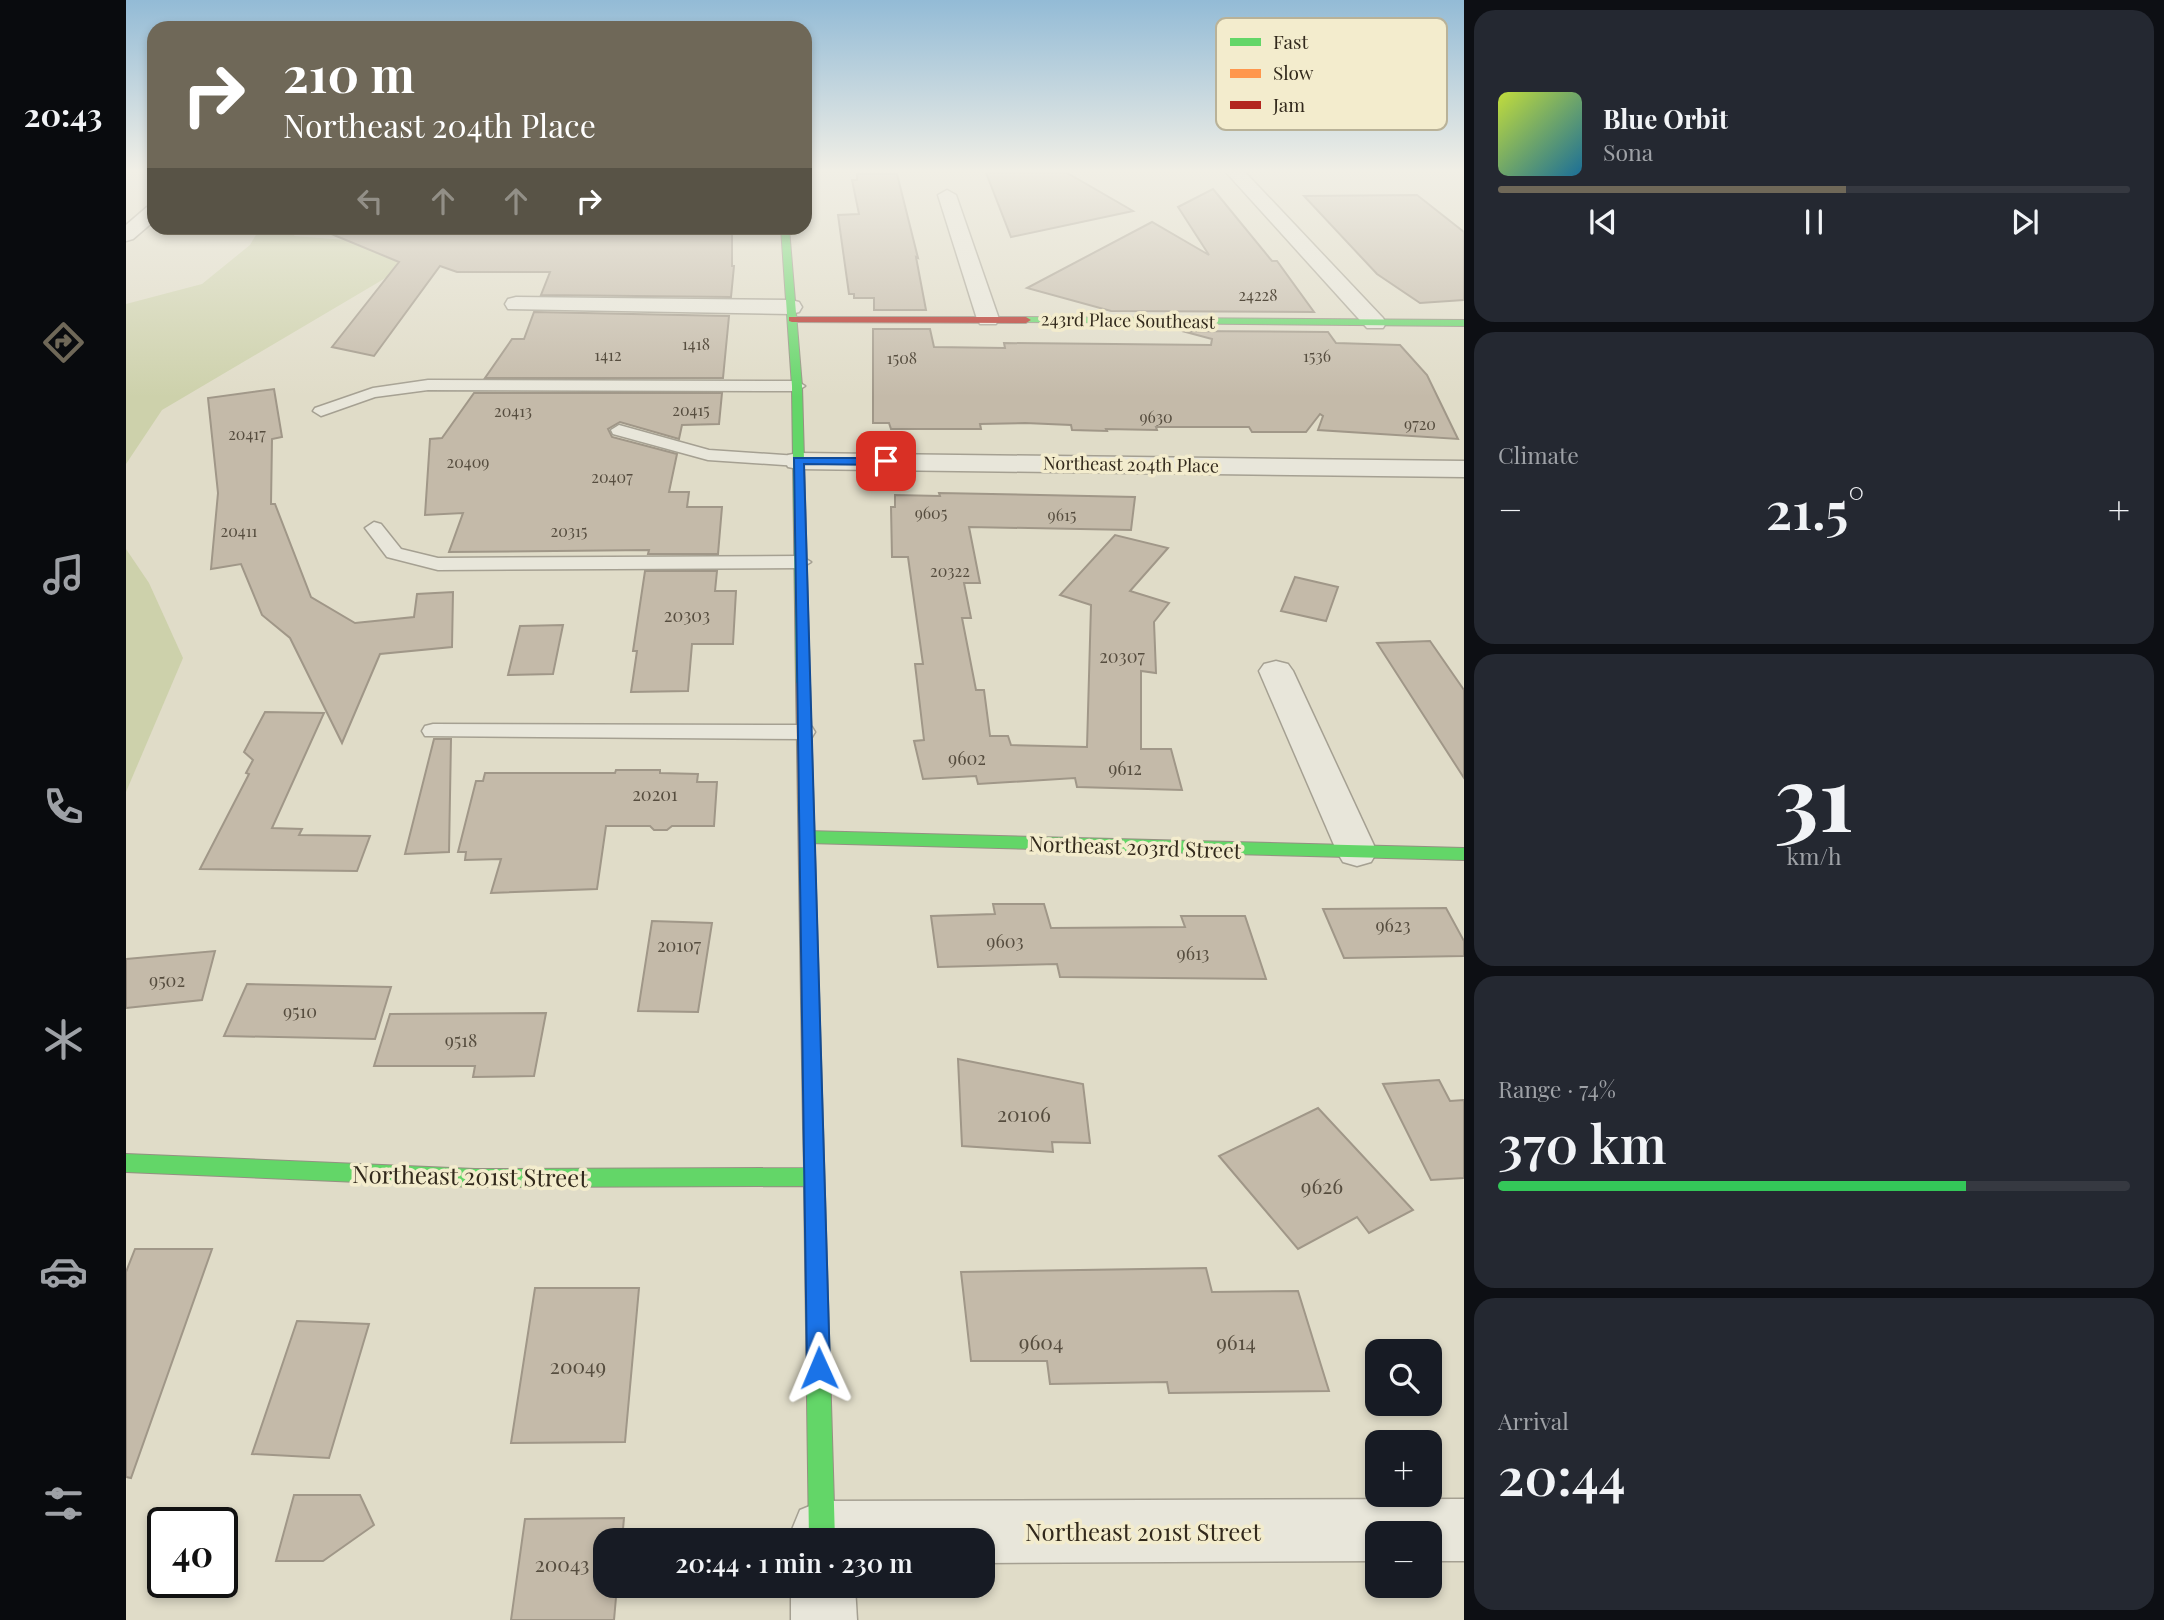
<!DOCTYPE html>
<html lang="en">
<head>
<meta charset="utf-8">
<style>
  body { margin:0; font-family:"Playfair Display",serif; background:#242831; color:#f1f3f6; height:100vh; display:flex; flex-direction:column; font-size:26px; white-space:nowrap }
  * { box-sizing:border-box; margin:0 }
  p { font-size:23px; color:#9ea1a6 }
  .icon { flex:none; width:38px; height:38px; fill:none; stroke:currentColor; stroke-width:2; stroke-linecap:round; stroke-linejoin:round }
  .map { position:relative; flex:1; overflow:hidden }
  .details { display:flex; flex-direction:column; gap:10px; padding:10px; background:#0d0f14; width:700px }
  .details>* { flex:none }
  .banner { position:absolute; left:21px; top:21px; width:665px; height:214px; border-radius:21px; box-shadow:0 4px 10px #0003; background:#6f6858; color:#fff; overflow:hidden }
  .controls { position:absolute; left:1239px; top:1339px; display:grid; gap:14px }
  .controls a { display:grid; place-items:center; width:77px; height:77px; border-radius:14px; background:#171b24; box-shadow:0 4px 10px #0003; font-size:35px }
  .speed { position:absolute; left:21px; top:1507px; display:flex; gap:14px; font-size:35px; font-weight:700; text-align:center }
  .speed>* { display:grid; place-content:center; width:91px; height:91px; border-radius:50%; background:#171b24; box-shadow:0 4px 10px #0003; line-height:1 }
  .speed .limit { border:4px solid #111; border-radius:10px; background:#fff; color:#111 }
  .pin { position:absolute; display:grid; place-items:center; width:60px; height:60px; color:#fff; margin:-30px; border-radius:14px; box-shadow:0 4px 10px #0006 }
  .me { position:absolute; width:77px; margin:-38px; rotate:359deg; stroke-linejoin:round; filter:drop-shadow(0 0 5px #0008) }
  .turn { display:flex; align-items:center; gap:24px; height:147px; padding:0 21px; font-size:32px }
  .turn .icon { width:91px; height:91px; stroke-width:2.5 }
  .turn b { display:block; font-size:49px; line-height:60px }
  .lanes { display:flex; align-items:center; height:66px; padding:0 21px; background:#0003; justify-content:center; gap:35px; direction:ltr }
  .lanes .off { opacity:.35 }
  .big { font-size:52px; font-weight:600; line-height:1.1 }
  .details .tile { flex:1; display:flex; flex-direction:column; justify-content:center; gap:10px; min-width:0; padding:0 24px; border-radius:21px; background:#242831 }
  .details .dial { align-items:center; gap:0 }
  .dial b { font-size:91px; line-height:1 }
  .song { display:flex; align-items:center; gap:21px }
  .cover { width:84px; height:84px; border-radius:10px; background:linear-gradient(135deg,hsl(70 70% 55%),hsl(200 70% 35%)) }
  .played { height:7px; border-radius:4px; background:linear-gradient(90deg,#6f6858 55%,#363941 55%) }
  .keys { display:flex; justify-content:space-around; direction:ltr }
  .heat { display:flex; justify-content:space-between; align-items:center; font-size:38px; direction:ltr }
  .charge { height:10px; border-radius:5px; background:linear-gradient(90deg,#34c759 74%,#363941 0) }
  .trip { position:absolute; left:467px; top:1528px; width:402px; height:70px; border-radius:21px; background:#171b24; box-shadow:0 4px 10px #0003; font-weight:600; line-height:70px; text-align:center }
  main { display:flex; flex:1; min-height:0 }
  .menu { display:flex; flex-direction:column; width:126px; justify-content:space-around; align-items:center; background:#090b0e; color:#9ea1a6 }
  .menu .icon { width:49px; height:49px }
  .menu .on { color:#6f6858 }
  .menu b { font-size:32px; color:#f1f3f6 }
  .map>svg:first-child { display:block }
  .green { fill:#cdd1ab }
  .building { fill:#c4baa9; stroke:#a09788; stroke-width:2 }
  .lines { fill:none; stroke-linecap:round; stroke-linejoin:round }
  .lane-casing { stroke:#a5a092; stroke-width:3 }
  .street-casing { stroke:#a5a092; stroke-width:3 }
  .fast-casing { stroke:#959082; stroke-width:2 }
  .slow-casing { stroke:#959082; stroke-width:2 }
  .jam-casing { stroke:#959082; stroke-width:2 }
  .lane { fill:#e8e6da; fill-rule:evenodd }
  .street { fill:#e8e6da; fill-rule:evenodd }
  .fast { fill:#63d668; fill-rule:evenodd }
  .slow { fill:#ff974d; fill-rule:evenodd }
  .jam { fill:#b3261e; fill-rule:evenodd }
  .route { fill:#1a73e8; stroke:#114b97; stroke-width:2 }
  .labels { text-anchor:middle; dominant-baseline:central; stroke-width:7; stroke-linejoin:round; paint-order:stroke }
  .far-number-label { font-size:16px; fill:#564d3f }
  .far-street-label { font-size:18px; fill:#32291c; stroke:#f3eccd }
  .number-label { font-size:18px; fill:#564d3f }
  .street-label { font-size:21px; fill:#32291c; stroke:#f3eccd }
  .near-number-label { font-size:21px; fill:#564d3f }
  .near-street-label { font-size:24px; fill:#32291c; stroke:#f3eccd }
  .key { fill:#f3eccd; stroke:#b9b298; stroke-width:2 }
  .key-label { font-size:19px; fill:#32291c }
</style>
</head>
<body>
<main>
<nav class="menu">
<b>20:43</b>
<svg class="icon on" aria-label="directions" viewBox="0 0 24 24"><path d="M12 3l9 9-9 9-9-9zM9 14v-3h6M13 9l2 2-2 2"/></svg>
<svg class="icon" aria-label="music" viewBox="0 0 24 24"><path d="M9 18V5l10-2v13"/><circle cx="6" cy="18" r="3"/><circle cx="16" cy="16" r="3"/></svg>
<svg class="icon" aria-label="phone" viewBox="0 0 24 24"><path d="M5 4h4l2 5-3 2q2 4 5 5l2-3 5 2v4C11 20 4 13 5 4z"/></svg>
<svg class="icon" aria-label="climate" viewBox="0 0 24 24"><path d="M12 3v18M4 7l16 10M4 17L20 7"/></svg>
<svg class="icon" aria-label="car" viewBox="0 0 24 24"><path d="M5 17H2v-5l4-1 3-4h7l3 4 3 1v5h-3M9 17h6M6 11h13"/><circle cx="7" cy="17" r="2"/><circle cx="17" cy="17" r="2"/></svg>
<svg class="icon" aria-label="filters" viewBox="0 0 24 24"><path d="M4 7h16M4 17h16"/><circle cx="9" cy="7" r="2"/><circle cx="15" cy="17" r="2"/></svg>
</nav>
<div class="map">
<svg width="1338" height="1620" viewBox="0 0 1338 1620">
  <rect width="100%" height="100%" fill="#e0dcc8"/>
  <g class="green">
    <polygon points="134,228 173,228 168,236 312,247 36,410 0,464 0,304 76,284 124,245"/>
    <polygon points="0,549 23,583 57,658 0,792"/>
  </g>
  <g class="building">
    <polygon points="859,170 936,170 1007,211 885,237"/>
    <polygon points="731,174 771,174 792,258 790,257 800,310 748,310 748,298 728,298 728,294 723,294 712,215 733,214 726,180 731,180"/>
    <polygon points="1087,189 1146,261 1151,261 1188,312 985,311 901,288 1026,222 1083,255 1052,207"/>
    <polygon points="1291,195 1338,232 1338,300 1294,303 1251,274 1178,196"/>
    <polygon points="191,228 606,228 606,266 608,266 605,297 415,295 424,272 331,272 314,266 248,356 206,347 273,262"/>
    <polygon points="408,312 603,316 597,378 359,378 386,339 398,339"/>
    <polygon points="747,329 804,329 808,347 879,348 878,343 1085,345 1086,339 1056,331 1202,332 1210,343 1274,345 1301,375 1332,439 1192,430 1197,416 1194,414 1180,432 1126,432 1123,427 1030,427 1031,430 980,429 981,431 946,430 945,425 899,423 854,424 855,429 765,429 763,423 747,423"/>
    <polygon points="148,389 156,437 146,439 145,504 149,504 185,597 229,623 288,617 291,594 327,592 326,647 254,654 216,743 164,638 136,615 115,564 85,569 92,493 82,398"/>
    <polygon points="348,393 596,393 593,424 556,425 553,439 494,422 482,429 486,437 551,454 543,492 563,492 561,507 596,507 592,554 522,554 523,550 323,552 337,513 299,515 304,439 316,438"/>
    <polygon points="813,493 1009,497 1005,530 843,527 854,583 838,583 845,618 836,618 850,690 858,690 864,736 882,736 885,745 961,747 965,605 934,595 989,535 1042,548 1004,591 1043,603 1028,622 1030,673 1015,671 1015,749 1045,749 1056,790 951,787 949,778 852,784 850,776 797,779 788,741 798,740 789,664 797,664 782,557 766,557 765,507 769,507 769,495 814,496"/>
    <polygon points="519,571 591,571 589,591 610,591 607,644 566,644 562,691 505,692 511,651 507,651"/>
    <polygon points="1169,577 1212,587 1200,621 1155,611"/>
    <polygon points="437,625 427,674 382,675 394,626"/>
    <polygon points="1304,641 1338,690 1338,778 1251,643"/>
    <polygon points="139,712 198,713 146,828 176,829 173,835 244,836 231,871 74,869 123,774 120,773 127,760 118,752"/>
    <polygon points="308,739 325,739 323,852 279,854"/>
    <polygon points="490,770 534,770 534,773 572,774 571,782 591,782 588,826 546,826 541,830 528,830 524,826 480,826 471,889 365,893 375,859 339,860 340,852 332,852 350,781 357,781 359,773 489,773"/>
    <polygon points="867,904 918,904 925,928 1059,927 1055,916 1119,916 1140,979 934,977 931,964 812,967 805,916 869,914"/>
    <polygon points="1320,908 1338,941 1338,956 1218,958 1197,909"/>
    <polygon points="526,921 586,923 572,1012 512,1011"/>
    <polygon points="89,951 76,1000 0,1008 0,959"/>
    <polygon points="121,984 265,987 249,1039 98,1036"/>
    <polygon points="420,1013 408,1076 347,1077 349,1066 248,1066 264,1014"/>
    <polygon points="832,1059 957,1084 964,1143 926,1142 927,1152 836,1146"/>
    <polygon points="1313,1080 1324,1101 1338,1100 1338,1178 1305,1180 1257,1084"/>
    <polygon points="1192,1108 1287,1210 1243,1233 1231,1217 1172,1249 1093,1156"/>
    <polygon points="9,1249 86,1249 5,1478 0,1477 0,1272"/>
    <polygon points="1080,1268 1086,1292 1172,1291 1203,1391 1043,1393 1041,1382 924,1384 921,1361 845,1361 835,1272"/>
    <polygon points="409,1288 513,1288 499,1442 385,1443"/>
    <polygon points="171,1321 243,1324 203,1458 126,1454"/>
    <polygon points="168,1495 234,1495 248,1525 197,1561 150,1561"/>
    <polygon points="498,1518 496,1540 480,1540 480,1586 491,1586 488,1620 385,1620 399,1519"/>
  </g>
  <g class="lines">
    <g class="lane-casing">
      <g id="lane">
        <polygon points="302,380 671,381 679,386 671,391 302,390 249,397 195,416 187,411 189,408 247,388"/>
        <polygon points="493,425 583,450 672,456 681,461 672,466 582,460 487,434 485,430"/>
        <polygon points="248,522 255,524 275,549 312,558 675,556 685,562 675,568 312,570 261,557 239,528"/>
        <polygon points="307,724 678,725 686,727 689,732 686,737 678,739 299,736 296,731 299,726"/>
      </g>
    </g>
    <g class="street-casing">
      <g id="street">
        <polygon points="1098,170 1117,170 1257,318 1260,323 1257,328 1241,328"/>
        <polygon points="821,190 830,195 873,319 870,324 854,324 851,319 812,195"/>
        <polygon points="28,205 28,221 7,239 0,241 0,225 21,207"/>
        <polygon points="390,297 665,300 673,302 676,307 673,312 665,314 382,309 379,304 382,299"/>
        <polygon points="672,453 1338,461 1338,477 672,469 662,467 659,461 662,455"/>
        <polygon points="1150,661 1162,664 1167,671 1251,852 1245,862 1231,866 1217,862 1211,852 1133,671 1138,664"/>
        <polygon points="1338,1499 1338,1561 1304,1561 1304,1533 1251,1533 1251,1561 858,1563 858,1540 668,1540 665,1532 674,1510 696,1501"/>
        <polygon points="665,1586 729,1586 731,1620 665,1620"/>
      </g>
    </g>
    <g class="fast-casing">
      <g id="fast">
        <polygon points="655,228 663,228 676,386 684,683 677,687 670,683 666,386"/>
        <polygon points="900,317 1338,320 1338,326 897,322 897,318"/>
        <polygon points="681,831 1338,848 1338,860 681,843 673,837"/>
        <polygon points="687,1118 694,1121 697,1127 709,1540 683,1540 678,1186 349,1187 0,1172 0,1154 349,1169 678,1168 677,1127 680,1121"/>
      </g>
    </g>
    <g class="slow-casing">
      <polygon id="slow" points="677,679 684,683 697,1127 694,1133 687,1136 680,1133 677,1127 670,683"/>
    </g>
    <g class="jam-casing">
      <polygon id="jam" points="663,317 900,317 905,320 900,323 666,322 663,321"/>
    </g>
    <use href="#lane" class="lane"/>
    <use href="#street" class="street"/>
    <use href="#fast" class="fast"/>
    <use href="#slow" class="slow"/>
    <use href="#jam" class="jam"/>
  </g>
  <linearGradient id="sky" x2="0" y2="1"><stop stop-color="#93bbd6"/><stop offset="0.43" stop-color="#f1efe6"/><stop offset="1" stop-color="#f1efe6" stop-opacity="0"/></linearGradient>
  <rect width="1338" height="397" fill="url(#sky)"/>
  <polygon class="route" points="668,458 760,458 765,461 760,465 678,464 704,1368 701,1376 693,1380 684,1376 681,1368"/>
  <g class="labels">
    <g class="far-number-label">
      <text x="1132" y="294">24228</text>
      <text x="570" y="343">1418</text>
      <text x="482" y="354">1412</text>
      <text x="1191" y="355">1536</text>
      <text x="776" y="357">1508</text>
      <text x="565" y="409">20415</text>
      <text x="387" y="410">20413</text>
      <text x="1030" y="416">9630</text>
      <text x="1294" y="423">9720</text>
      <text x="121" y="433">20417</text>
      <text x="342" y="461">20409</text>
      <text x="486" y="476">20407</text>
      <text x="805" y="512">9605</text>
      <text x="936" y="514">9615</text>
      <text x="113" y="530">20411</text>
      <text x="443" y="530">20315</text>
      <text x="824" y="570">20322</text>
    </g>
    <g class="far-street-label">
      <text transform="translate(1002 320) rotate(1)">243rd Place Southeast</text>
      <text transform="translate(1005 464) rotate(1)">Northeast 204th Place</text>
    </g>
    <g class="number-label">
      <text x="561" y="615">20303</text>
      <text x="996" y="656">20307</text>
      <text x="841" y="758">9602</text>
      <text x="999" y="768">9612</text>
      <text x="529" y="794">20201</text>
      <text x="1267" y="925">9623</text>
      <text x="879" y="941">9603</text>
      <text x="553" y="945">20107</text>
      <text x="1067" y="953">9613</text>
      <text x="41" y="980">9502</text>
      <text x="174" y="1011">9510</text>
      <text x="335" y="1040">9518</text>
    </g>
    <g class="street-label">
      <text transform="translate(1009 846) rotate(2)">Northeast 203rd Street</text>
    </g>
    <g class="near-number-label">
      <text x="898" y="1113">20106</text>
      <text x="1196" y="1185">9626</text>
      <text x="915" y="1341">9604</text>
      <text x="1110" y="1341">9614</text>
      <text x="452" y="1365">20049</text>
      <text x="436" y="1563">20043</text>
    </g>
    <g class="near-street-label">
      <text transform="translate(344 1175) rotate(1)">Northeast 201st Street</text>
      <text x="1017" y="1531">Northeast 201st Street</text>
    </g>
  </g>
  <rect x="1090" y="18" width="231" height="112" rx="10" class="key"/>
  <rect x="1104" y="38" width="31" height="8" fill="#63d668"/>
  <rect x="1104" y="69" width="31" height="9" fill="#ff974d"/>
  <rect x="1104" y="101" width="31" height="8" fill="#b3261e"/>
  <g class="key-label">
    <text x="1147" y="49">Fast</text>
    <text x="1147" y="80">Slow</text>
    <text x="1147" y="112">Jam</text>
  </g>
</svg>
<div class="controls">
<a><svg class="icon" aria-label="search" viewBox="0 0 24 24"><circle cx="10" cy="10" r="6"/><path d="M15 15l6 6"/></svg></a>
<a>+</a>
<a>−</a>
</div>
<div class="speed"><div class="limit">40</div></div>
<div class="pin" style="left:760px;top:461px;background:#d93025"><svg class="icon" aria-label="arrive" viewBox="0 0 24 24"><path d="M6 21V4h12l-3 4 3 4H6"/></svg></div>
<svg class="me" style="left:693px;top:1368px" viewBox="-20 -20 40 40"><path d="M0-17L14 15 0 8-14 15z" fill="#1a73e8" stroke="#fff" stroke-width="4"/></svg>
<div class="trip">20:44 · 1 min · 230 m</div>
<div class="banner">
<div class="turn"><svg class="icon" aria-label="right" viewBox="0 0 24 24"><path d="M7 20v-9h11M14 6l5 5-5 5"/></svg><div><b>210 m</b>Northeast 204th Place</div></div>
<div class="lanes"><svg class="icon off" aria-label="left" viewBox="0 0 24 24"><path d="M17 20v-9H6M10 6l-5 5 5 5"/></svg><svg class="icon off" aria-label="ahead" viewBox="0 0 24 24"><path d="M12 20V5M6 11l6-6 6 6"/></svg><svg class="icon off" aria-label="ahead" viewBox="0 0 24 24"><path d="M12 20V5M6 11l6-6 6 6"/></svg><svg class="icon" aria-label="right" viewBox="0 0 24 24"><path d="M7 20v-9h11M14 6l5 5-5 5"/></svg></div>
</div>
</div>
<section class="details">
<div class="tile">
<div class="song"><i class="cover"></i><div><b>Blue Orbit</b><p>Sona</p></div></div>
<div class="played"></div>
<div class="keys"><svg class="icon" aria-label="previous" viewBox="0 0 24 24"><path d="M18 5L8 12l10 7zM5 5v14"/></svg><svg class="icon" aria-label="pause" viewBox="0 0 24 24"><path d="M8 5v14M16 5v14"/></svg><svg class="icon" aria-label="next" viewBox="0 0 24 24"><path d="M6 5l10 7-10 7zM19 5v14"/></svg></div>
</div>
<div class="tile"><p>Climate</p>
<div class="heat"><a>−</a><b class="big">21.5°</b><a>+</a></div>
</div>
<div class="tile dial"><b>31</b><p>km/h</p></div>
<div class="tile"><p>Range · 74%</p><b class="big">370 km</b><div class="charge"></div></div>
<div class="tile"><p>Arrival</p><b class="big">20:44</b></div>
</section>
</main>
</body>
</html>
